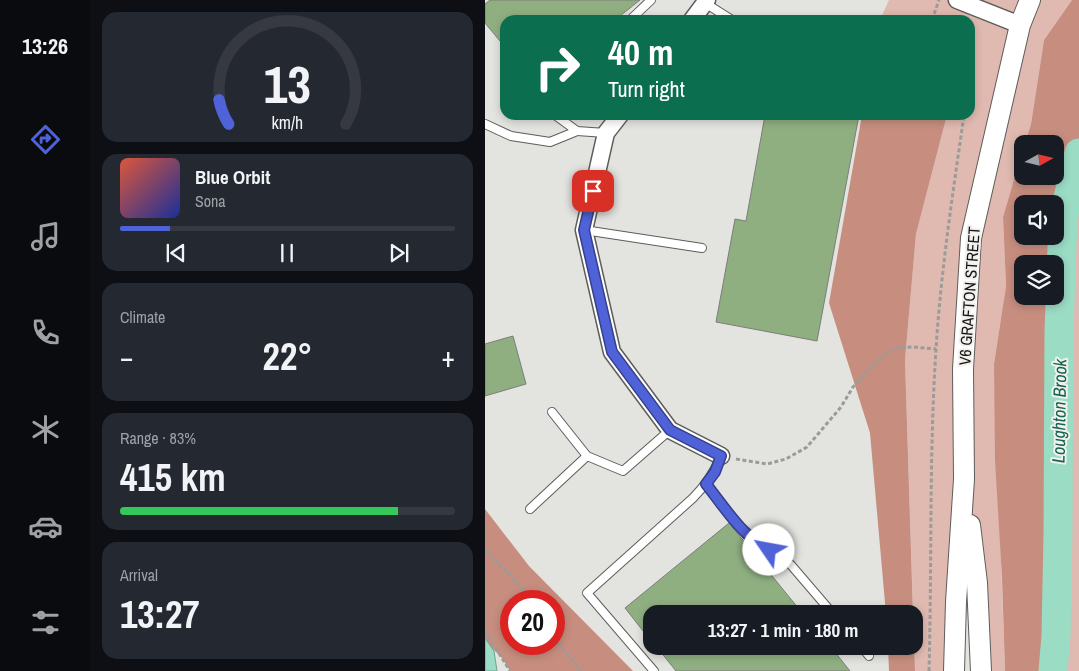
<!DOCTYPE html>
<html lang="en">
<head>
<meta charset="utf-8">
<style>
  body { margin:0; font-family:"Archivo Narrow",sans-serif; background:#242831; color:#f1f3f6; height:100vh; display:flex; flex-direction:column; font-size:19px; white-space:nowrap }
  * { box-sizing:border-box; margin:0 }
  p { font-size:16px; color:#9ea1a6 }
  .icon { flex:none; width:28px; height:28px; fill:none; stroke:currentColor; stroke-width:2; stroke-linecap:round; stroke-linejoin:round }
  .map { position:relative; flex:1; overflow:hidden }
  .side { display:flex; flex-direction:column; gap:12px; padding:12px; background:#0d0f14; width:395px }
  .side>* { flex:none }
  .banner { position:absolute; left:15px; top:15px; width:475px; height:105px; border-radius:15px; box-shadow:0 2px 8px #0003; background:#0b6e4f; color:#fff; overflow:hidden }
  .needle { width:32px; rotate:82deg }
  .tools { position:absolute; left:529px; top:135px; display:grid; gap:10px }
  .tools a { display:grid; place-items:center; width:50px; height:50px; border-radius:10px; background:#171b24; box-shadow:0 2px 8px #0003; font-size:25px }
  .speed { position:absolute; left:15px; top:590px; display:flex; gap:10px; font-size:25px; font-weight:700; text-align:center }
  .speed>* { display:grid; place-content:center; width:65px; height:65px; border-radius:50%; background:#171b24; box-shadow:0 2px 8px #0003; line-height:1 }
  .speed .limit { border:8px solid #d22; background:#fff; color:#111 }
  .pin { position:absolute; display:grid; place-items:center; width:42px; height:42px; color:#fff; margin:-21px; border-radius:10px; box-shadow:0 2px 8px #0006 }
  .me { position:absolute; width:55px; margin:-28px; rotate:303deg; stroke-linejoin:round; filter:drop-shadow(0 0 4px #0008) }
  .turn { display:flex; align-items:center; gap:18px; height:105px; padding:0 25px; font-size:22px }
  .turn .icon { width:65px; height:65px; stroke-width:2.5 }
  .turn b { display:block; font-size:35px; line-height:42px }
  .big { font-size:38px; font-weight:700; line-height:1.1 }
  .side .card { flex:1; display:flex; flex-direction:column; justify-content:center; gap:8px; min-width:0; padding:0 18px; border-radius:15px; background:#242831 }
  .side .dial { align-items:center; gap:0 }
  .dial svg { height:130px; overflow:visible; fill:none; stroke:#363941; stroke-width:7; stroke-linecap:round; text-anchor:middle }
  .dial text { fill:#f1f3f6; stroke:none }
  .song { display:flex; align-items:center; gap:15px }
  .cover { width:60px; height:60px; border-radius:8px; background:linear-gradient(135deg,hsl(10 70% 55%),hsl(230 70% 35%)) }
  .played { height:5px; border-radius:2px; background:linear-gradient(90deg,#5062d7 15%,#363941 15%) }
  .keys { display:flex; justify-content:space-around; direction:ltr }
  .heat { display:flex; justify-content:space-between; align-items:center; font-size:28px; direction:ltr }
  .charge { height:8px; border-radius:4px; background:linear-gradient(90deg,#34c759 83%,#363941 0) }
  .trip { position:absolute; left:158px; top:605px; width:280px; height:50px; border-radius:15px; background:#171b24; box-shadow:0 2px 8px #0003; font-weight:700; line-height:50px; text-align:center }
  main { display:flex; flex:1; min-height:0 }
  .dock { display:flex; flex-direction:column; width:90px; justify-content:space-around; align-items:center; background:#090b0e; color:#9ea1a6 }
  .dock .icon { width:35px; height:35px }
  .dock .current { color:#5062d7 }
  .dock b { font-size:22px; color:#f1f3f6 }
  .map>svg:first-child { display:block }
  .green { fill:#e0bab0 }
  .forest { fill:#c78e7f; fill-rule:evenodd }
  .water { fill:#9bdcc5; stroke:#73a090 }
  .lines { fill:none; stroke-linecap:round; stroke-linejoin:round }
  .river { stroke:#9bdcc5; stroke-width:29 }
  .building { fill:#8faf81; stroke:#7c7e7b }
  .service-casing { stroke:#5e5d5b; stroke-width:10 }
  .minor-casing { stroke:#5e5d5b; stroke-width:19 }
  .tertiary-casing { stroke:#5e5d5b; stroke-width:22 }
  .path { stroke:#9b9b99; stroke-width:3; stroke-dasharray:4 2.5; stroke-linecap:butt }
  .service { stroke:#fff; stroke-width:8 }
  .minor { stroke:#fff; stroke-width:16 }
  .tertiary { stroke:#fff; stroke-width:20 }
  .route-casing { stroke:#34408c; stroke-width:12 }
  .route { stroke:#5062d7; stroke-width:9 }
  .labels { text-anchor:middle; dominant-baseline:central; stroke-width:4; stroke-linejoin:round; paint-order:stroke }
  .street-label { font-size:16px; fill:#151514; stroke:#f1f0ed }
  .water-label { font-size:18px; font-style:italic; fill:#11644f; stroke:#f1f0ed }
</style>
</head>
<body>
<main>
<nav class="dock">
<b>13:26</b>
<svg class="icon current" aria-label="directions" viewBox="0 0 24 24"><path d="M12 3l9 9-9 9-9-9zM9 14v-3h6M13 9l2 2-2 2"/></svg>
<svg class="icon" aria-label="music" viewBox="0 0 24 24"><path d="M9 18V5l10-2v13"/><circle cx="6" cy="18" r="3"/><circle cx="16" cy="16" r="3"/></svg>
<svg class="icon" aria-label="phone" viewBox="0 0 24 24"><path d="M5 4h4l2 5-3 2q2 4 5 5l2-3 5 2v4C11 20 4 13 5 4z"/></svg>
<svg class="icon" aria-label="climate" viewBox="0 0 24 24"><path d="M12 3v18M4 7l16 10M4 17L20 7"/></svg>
<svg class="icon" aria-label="car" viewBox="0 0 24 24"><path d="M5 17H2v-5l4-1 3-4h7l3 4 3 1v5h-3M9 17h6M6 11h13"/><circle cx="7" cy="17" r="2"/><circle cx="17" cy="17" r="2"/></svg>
<svg class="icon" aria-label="filters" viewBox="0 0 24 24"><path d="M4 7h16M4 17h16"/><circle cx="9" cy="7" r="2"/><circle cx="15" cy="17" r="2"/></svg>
</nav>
<section class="side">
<div class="card dial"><svg viewBox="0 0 100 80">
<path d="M14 69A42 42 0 1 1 86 69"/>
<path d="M14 69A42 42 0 0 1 8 54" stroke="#5062d7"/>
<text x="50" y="56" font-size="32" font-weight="700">13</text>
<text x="50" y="72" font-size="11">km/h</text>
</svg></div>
<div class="card">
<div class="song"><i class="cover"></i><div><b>Blue Orbit</b><p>Sona</p></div></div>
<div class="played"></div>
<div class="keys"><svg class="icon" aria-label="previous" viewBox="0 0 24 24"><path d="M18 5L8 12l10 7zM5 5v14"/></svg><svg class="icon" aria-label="pause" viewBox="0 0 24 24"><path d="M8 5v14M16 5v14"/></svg><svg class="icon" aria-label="next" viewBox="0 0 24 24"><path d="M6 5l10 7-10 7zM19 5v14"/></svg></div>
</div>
<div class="card"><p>Climate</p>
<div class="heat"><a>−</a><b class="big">22°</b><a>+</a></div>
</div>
<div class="card"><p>Range · 83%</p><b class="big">415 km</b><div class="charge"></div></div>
<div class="card"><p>Arrival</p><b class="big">13:27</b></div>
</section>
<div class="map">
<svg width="594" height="671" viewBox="0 0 594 671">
  <rect width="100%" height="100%" fill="#e3e3e0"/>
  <g class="green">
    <polygon points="404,0 587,0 559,40 546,124 540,144 538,144 537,152 518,217 521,286 509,364 520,671 496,671 480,484 476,671 430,671 420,360 431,234 462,115 485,115 485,20 395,20"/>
    <polygon points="594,153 594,671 568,671 573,533 574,332 578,218"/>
  </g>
  <g class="forest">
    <path d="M587,0H594V153L578,218L574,332L573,533L571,636L568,671H520L517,578L510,460L509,364L521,286L518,217L537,152L538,176H570V144H540L546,124L559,40ZM538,204H570V236H538ZM538,264H570V296H538Z"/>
    <polygon points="377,115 462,115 431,234 420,360 428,614 401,614 385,433 344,303"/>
    <path d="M0,509L44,566L148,671H25L17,658L3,644L0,639ZM26,601H69V644H26Z"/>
    <polygon points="429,637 430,671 404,671 403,646 429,646"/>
  </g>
  <polygon class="water" points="0,638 9,651 12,671 0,671"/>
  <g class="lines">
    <polyline class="river" points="568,671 571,636 573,533 574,332 578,218 594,153"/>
  </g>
  <g class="building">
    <polygon points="5,0 155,0 130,20 20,20 20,47 0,23 0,4"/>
    <polygon points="280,115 374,115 332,341 231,322 250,219 261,221"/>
    <polygon points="28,336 41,384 0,396 0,344"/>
    <polygon points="244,523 318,614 166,614 166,641 140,608"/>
    <polygon points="171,646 345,646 365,671 191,671"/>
  </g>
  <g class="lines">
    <g class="service-casing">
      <g id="service">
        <polyline points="220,3 247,20"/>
        <polyline points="145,20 166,0"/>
        <polyline points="70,115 92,131 121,133"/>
        <polyline points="0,124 26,136 65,142 92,131"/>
        <polyline points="99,230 217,248"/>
        <polyline points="67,412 102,456"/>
        <polyline points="221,485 262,535 272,544 296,557 306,565 348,614"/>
        <polyline points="45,509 102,456 138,471 185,430"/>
        <polyline points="376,646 384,656"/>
        <path d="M169,671L102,593L208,498C221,485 229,473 236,456"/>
      </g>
    </g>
    <g class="minor-casing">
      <g id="minor">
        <polyline points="472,0 535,25"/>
        <polyline points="207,20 222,0"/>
        <polyline points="135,115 121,133 99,230 127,352 185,430 236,456"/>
      </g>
    </g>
    <g class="tertiary-casing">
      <g id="tertiary">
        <polyline points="485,525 492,583 496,671"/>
        <polyline points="469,671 471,602 479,479 478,369 486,238 535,25 545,0"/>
      </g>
    </g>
    <g class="path">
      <polyline points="447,20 454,0"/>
      <polyline points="251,459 282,464 301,459 322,447 356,407 368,387 397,356 412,348 428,347 451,349"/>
      <polyline points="0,550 38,589 45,601"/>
      <polyline points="0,631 25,671"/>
      <polyline points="69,638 96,671"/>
      <path d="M444,671C447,564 444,456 451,349C456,270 468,192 479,115"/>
    </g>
    <use href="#service" class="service"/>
    <use href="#minor" class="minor"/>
    <use href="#tertiary" class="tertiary"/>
  </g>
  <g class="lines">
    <g class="route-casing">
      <path id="route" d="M108,191L99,230L127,352L185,430L236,456L230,472L221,484C240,508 257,536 284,550"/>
    </g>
    <use href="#route" class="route"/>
  </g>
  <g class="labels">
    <g class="street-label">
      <text transform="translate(484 296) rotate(-86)">V6 GRAFTON STREET</text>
    </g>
    <g class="water-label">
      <text transform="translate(574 411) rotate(-89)">Loughton Brook</text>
    </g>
  </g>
</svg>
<div class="tools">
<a><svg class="needle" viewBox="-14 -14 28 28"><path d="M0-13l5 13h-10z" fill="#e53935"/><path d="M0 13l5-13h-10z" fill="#9ea1a6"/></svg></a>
<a><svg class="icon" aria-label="sound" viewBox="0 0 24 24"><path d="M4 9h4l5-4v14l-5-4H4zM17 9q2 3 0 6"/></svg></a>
<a><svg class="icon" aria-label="layers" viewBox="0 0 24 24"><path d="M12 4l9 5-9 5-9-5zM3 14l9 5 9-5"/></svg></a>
</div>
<div class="speed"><div class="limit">20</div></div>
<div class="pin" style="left:108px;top:191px;background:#d93025"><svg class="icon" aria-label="arrive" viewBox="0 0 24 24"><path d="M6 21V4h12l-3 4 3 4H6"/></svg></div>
<svg class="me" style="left:284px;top:550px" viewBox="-20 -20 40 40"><circle r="19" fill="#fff"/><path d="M0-13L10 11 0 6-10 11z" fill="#5062d7"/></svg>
<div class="trip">13:27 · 1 min · 180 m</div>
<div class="banner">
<div class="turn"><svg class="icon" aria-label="right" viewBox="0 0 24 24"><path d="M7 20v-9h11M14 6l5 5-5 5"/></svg><div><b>40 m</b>Turn right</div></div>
</div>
</div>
</main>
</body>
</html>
